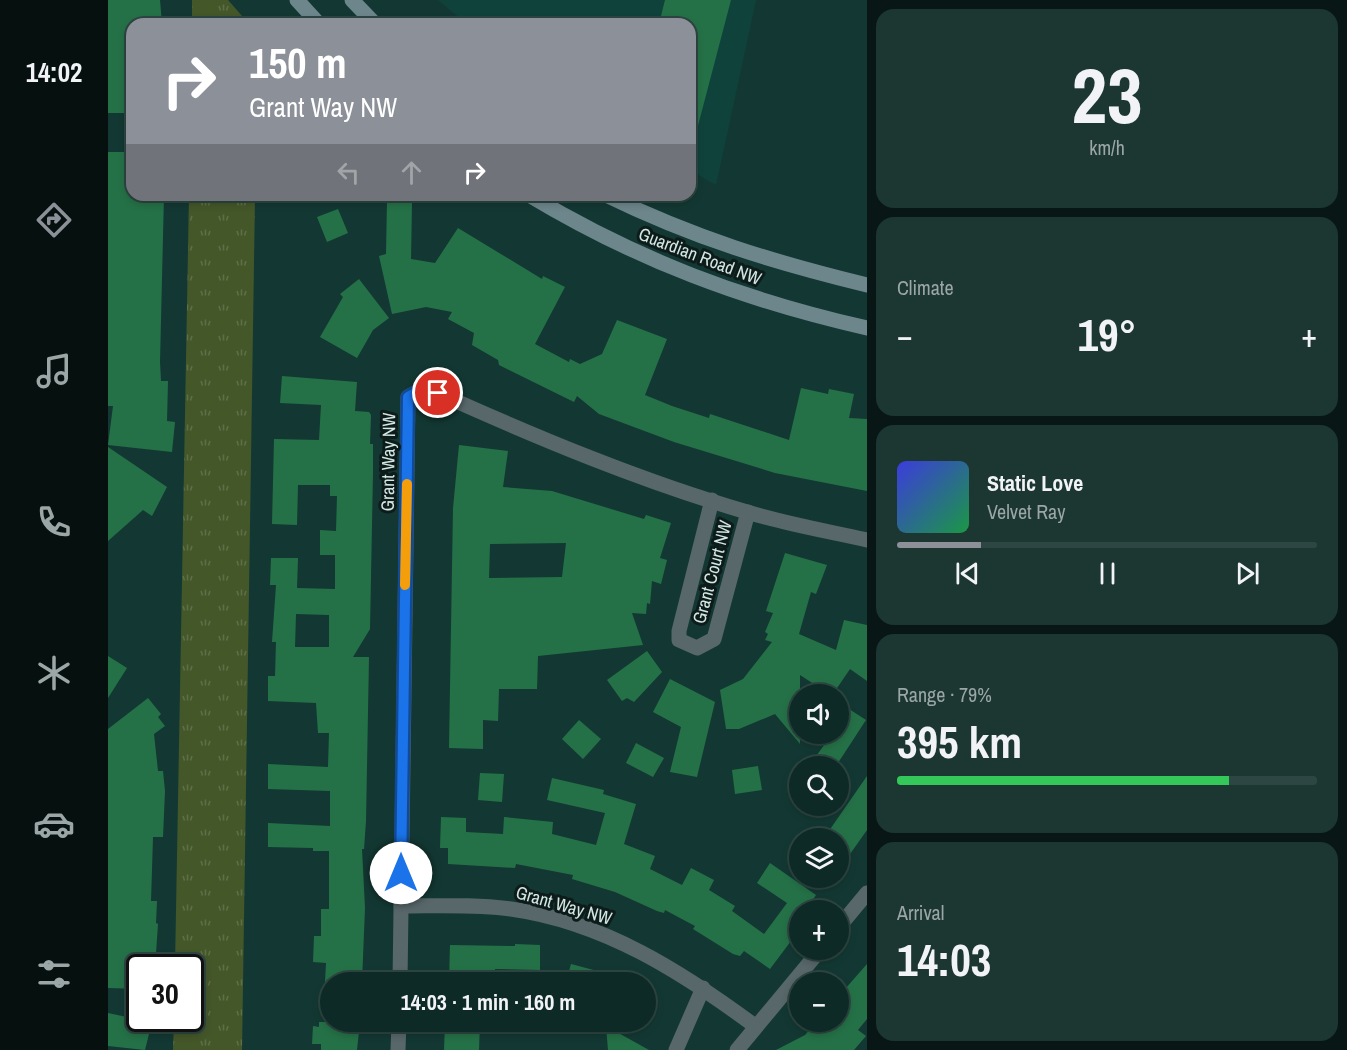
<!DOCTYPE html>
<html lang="en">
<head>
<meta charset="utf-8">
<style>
  body { margin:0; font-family:"Archivo Narrow",sans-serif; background:#1c3632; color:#f1f3f6; height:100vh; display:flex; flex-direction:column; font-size:22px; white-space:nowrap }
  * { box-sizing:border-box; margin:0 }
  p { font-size:20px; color:#9ba7a7 }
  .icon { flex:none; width:33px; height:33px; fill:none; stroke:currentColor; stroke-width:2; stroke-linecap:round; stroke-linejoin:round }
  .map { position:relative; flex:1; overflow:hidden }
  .details { display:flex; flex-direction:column; gap:9px; padding:9px; background:#081715; width:480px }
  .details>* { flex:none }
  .banner { position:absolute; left:18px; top:18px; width:570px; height:183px; border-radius:18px; box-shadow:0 3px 9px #0003,0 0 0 2px #2e4643; background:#8c9099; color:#fff; overflow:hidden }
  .buttons { position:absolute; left:681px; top:684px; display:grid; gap:12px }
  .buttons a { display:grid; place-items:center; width:60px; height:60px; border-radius:50%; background:#0e2a26; box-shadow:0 3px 9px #0003,0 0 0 2px #2e4643; font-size:30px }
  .speed { position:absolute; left:18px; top:954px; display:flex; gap:12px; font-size:30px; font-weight:700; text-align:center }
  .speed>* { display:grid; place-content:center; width:78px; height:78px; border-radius:50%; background:#0e2a26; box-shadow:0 3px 9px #0003,0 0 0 2px #2e4643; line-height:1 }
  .speed .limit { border:3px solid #111; border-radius:9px; background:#fff; color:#111 }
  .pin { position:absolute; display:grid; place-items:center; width:51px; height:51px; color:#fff; margin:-26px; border:3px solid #fff; border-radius:50%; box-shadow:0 2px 6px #0007 }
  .me { position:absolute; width:66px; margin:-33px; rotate:0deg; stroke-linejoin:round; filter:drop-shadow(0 0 4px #0008) }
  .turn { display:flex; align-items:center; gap:21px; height:126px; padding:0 24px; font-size:27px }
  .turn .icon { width:78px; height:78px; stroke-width:2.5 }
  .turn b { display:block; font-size:42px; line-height:51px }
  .lanes { display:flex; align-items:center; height:57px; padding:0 24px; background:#0003; justify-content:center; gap:30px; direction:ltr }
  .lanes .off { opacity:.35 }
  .big { font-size:45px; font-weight:700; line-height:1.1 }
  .details .tile { flex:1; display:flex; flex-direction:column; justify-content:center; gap:9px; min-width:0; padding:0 21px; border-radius:18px; background:#1c3632 }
  .details .dial { align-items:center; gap:0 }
  .dial b { font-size:78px; line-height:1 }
  .song { display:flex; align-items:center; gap:18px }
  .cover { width:72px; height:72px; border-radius:9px; background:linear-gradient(135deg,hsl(240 70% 55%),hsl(140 70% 35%)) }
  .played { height:6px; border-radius:3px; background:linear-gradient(90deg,#8c9099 20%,#2e4643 20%) }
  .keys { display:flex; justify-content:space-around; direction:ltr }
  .heat { display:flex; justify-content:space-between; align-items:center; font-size:33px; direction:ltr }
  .charge { height:9px; border-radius:4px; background:linear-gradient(90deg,#34c759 79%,#2e4643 0) }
  .trip { position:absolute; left:212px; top:972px; width:336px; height:60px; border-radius:30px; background:#0e2a26; box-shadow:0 3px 9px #0003,0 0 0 2px #2e4643; font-weight:700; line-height:60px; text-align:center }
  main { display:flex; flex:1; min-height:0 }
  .menu { display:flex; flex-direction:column; width:108px; justify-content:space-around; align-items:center; background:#06110f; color:#9ba7a7 }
  .menu .icon { width:42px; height:42px }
  .menu .on { color:#8c9099 }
  .menu b { font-size:27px; color:#f1f3f6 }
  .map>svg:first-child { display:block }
  .built { fill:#10423c }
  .park { fill:url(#park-tufts) }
  .building { fill:#257147; fill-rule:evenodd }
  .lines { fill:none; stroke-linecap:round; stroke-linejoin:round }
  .street { stroke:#58676a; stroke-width:15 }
  .secondary { stroke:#6d868b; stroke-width:15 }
  .route-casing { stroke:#114b97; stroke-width:15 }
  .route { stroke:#1a73e8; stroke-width:10 }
  .slow { stroke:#f59e0b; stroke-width:10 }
  .labels { text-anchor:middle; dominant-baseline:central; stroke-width:6; stroke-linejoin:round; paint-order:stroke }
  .street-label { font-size:18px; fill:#d3e7e3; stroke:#0d1c1a }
</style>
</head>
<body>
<main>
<nav class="menu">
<b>14:02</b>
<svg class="icon on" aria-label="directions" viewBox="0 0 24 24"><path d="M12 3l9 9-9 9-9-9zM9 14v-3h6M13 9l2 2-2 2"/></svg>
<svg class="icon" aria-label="music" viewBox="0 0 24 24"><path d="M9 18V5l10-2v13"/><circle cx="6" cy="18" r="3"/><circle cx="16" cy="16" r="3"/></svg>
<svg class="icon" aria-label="phone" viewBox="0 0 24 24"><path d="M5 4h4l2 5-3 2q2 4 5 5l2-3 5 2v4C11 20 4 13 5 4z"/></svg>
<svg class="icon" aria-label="climate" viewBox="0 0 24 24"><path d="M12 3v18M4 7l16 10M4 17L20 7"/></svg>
<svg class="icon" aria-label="car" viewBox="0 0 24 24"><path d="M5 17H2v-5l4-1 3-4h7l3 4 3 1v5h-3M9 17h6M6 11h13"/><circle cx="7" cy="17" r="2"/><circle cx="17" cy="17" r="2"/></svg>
<svg class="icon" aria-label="filters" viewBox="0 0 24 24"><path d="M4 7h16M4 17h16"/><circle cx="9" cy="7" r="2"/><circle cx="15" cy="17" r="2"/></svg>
</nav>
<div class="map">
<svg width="759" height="1050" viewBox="0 0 759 1050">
  <defs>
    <pattern id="park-tufts" width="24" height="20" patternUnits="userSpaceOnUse" patternTransform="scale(1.5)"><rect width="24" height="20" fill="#445729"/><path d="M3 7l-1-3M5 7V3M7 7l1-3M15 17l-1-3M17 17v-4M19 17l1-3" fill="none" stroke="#5e6f48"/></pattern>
  </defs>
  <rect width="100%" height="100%" fill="#133833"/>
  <polygon class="built" points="330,0 648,0 608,185 582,170 582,24 359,24"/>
  <g class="park">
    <polygon points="84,0 120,0 141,24 84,24"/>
    <polygon points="81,195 147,195 134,1050 65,1050 66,1019 82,1018 82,968 67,967"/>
  </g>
  <g class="building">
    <polygon points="0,0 52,0 54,24 24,24 24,113 0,113"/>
    <polygon points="557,0 623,0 587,137 582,137 582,24 551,24"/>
    <polygon points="0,152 24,152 24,195 56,195 52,362 53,381 60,381 59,421 67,422 64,452 0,445 5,406 0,406"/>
    <polygon points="279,201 304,202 303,259 327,263 350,228 434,279 435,276 457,287 427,344 461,362 462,359 472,364 494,354 509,320 559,339 537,395 564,406 601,418 602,414 681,440 693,388 720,394 721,389 746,394 741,418 759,419 759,491 667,473 566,442 491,414 469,396 466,402 391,365 390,360 364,345 366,333 340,319 344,312 318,307 284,314 271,256 278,254"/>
    <polygon points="230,209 240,233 219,242 209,217"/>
    <polygon points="251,279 281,318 265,330 249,358 212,337 235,297 232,294"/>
    <path d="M174,376L249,382L247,411L261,412L263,415L262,444H265V472L262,629L245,657H261L258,821L256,849H254L257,908L254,982H217L218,963L205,962L206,936H213V909H221V851H205V848L160,847V823L222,826V791L160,789V764L220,767L221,733H210L208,703L160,701V676H167L168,642H164L168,585H162L163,558H190L189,588L227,589V555H212V530L228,531L229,496H222V485H190L189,525L164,524L166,439L211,440L213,405L172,403ZM188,614L221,615V647H187Z"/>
    <path d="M351,445L400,451L395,487L444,491L536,519L538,515L563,523L552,558L559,560L553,584L544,581L542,604L539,603L538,614L524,613L535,645L430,656L429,689H391L390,721L375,720V749L341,748L345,508ZM458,543L454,577L381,578L382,544Z"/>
    <polygon points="0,447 59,487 44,516 35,510 0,541"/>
    <polygon points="677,553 719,565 708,594 703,592 691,634 728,650 736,620 759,625 759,681 742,669 725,694 721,694 692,675 692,744 667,714 631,729 618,729 612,690 635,679 664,642 657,640 660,634 657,632 665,613 658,611"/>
    <polygon points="539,651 554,672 526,702 519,698 514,701 499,680"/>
    <polygon points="0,656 19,668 0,698"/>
    <polygon points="562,679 607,702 589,777 562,772 573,727 545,712"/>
    <polygon points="40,698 53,714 50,717 57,726 46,734 50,771 55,771 57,791 55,837 45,837 43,901 49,901 48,923 50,924 47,968 32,968 32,989 0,988 0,729"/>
    <polygon points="738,707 758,720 728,766 701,766 724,734 730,734 730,718"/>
    <polygon points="471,720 493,739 475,759 454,739"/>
    <polygon points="528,743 556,758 545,777 518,763"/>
    <polygon points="650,766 654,790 627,794 624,770"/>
    <polygon points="372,773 396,774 394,802 370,800"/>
    <polygon points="759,776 759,830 730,871 730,838 716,838"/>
    <polygon points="444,778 496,790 495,794 528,804 516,844 547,856 542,869 574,885 583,868 606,880 601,890 627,906 624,911 656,934 679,903 649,883 662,863 708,895 698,910 692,910 692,929 662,969 636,951 632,956 625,954 585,929 587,926 557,910 556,913 549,911 507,892 464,879 465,875 408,864 407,868 340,864 340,848 332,848 333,817 358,818 358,832 395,834 396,817 445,822 444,834 488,845 497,813 439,800"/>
    <polygon points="407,944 432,945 432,970 387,969 387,982 341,982 342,945 407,946"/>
    <polygon points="463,964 512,977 511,982 458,982"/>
    <polygon points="759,964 759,1019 750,1030 758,1036 746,1050 668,1050 697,1035 708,1022 730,1022 730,997"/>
    <polygon points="0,1013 33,1020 31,1032 41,1034 37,1050 0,1046"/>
    <polygon points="211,1022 252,1022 249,1050 213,1050 213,1044 204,1044 205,1026 211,1027"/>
    <polygon points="337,1022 372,1022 371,1050 336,1050"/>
    <polygon points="498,1026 541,1050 500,1050"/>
  </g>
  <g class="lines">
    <g class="street">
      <polyline points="604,500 571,631 571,640 589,648 606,639 640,512"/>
      <path d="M293,906C329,906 367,904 403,909C496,922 574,972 647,1026"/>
      <polyline points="730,928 759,893"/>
      <path d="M292,982L300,397L312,390L330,393C430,438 533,481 639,512C678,524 719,531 759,540"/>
      <polyline points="290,1050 291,1022"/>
      <polyline points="568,1050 595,988"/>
      <polyline points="629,1050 712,950"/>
    </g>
    <g class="secondary">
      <polyline points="189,0 211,24"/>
      <polyline points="244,0 267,24"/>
      <path d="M421,195C529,260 636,300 759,328"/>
      <path d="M498,195C586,238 665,262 759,285"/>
    </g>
  </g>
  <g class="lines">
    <g class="route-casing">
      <polyline id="route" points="293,873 300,397 312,390 330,393"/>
    </g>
    <use href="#route" class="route"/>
    <polyline class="slow" points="297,585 299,484"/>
  </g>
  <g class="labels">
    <g class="street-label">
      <text transform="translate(592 256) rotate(21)">Guardian Road NW</text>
      <text transform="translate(280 462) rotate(-89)">Grant Way NW</text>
      <text transform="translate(604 572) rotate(-75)">Grant Court NW</text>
      <text transform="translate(456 905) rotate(16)">Grant Way NW</text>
    </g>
  </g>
</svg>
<div class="buttons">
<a><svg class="icon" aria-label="sound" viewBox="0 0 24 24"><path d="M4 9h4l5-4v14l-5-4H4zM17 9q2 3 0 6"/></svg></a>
<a><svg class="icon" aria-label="search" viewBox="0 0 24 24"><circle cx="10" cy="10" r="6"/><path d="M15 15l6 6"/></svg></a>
<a><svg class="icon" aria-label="layers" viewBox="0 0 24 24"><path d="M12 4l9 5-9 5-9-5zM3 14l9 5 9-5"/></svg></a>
<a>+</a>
<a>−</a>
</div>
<div class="speed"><div class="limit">30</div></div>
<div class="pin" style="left:330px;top:393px;background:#d93025"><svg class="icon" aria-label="arrive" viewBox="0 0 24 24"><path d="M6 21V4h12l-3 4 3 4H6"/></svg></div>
<svg class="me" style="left:293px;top:873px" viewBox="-20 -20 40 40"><circle r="19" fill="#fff"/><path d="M0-13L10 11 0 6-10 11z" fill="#1a73e8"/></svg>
<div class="trip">14:03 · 1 min · 160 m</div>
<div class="banner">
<div class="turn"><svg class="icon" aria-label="right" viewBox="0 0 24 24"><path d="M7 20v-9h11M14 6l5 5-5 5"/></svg><div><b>150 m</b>Grant Way NW</div></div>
<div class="lanes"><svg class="icon off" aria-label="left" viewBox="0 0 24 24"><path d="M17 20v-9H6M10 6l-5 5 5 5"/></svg><svg class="icon off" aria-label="ahead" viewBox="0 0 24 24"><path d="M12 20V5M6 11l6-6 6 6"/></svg><svg class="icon" aria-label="right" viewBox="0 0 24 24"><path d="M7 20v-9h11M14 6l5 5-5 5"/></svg></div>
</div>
</div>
<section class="details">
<div class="tile dial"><b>23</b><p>km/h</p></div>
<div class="tile"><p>Climate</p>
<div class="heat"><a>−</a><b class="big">19°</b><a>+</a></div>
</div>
<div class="tile">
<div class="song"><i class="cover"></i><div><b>Static Love</b><p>Velvet Ray</p></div></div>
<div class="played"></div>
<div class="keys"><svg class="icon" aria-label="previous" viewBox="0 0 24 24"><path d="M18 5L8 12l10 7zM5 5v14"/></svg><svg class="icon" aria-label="pause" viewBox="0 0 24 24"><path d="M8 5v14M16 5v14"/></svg><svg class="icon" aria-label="next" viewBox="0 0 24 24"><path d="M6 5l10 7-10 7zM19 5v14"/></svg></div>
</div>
<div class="tile"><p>Range · 79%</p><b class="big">395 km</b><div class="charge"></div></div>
<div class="tile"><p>Arrival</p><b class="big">14:03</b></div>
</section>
</main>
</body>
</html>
